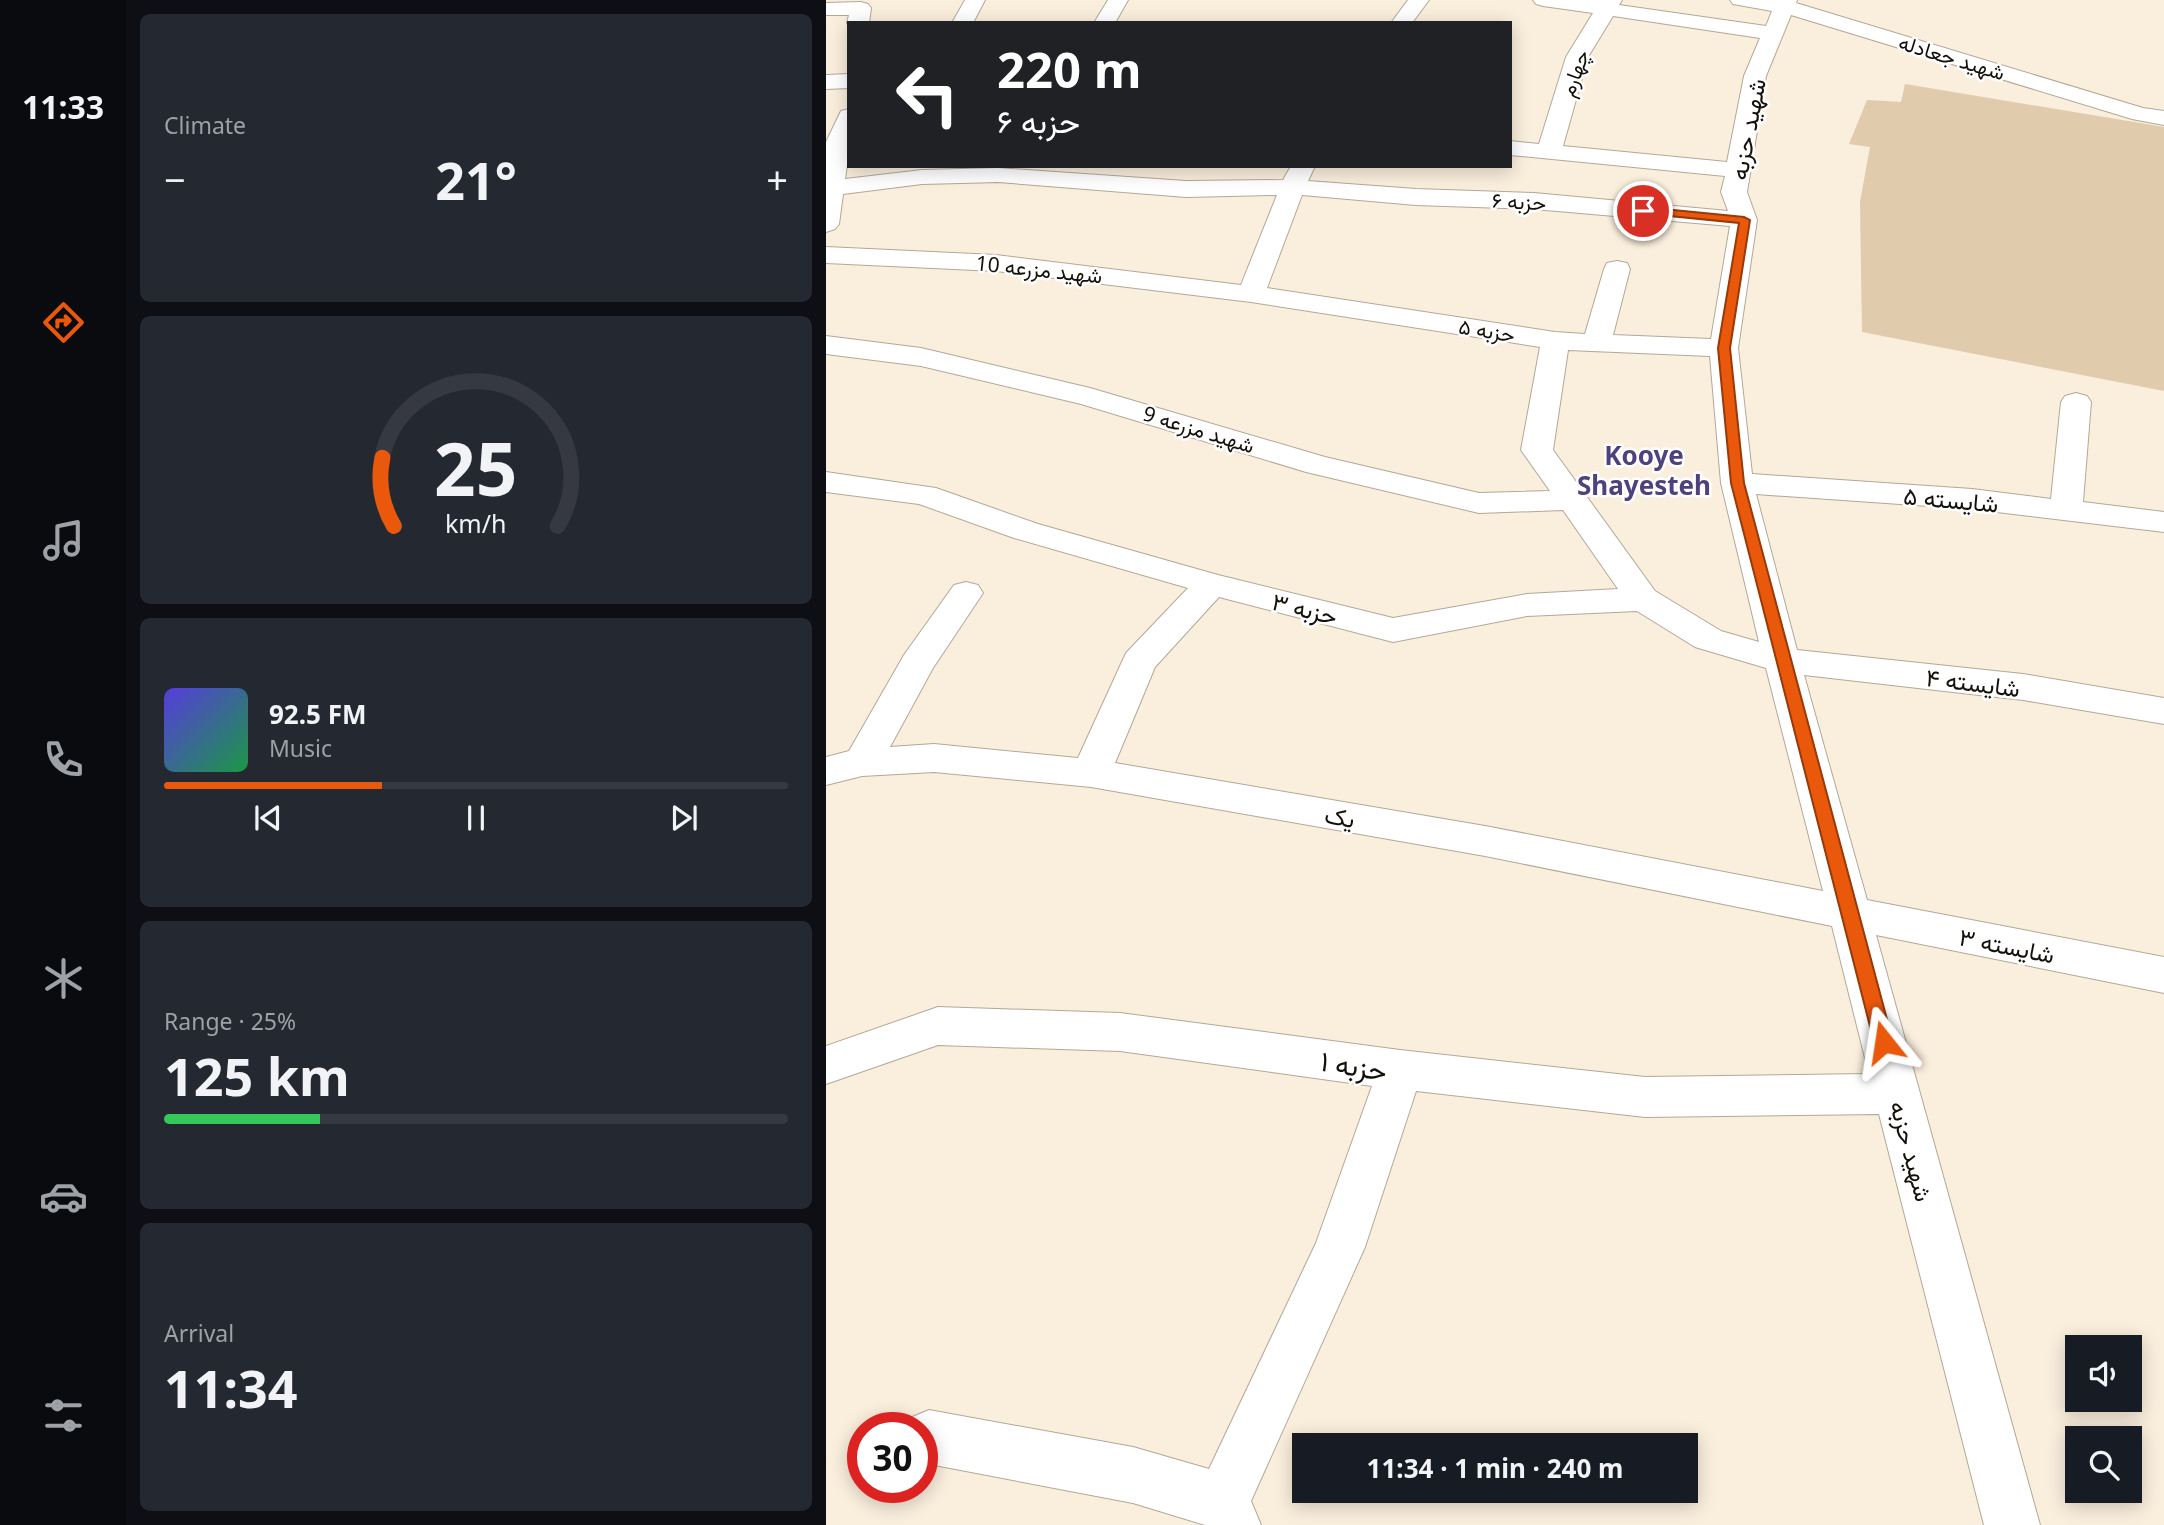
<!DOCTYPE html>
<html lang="en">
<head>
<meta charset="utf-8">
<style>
  body { margin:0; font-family:"Noto Sans",Vazirmatn,sans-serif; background:#242831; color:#f1f3f6; height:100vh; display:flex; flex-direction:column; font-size:26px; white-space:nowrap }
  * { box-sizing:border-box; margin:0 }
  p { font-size:23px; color:#9ea1a6 }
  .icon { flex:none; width:38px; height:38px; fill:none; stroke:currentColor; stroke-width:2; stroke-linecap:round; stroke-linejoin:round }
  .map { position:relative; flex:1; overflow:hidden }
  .sheet { display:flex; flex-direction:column; gap:14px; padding:14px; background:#0d0f14; width:700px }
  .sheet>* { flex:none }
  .guide { position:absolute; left:21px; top:21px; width:665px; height:147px; border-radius:0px; box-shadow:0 4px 18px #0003; background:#202124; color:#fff; overflow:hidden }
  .fabs { position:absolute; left:1239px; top:1335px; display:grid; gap:14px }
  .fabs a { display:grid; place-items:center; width:77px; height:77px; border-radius:0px; background:#171b24; box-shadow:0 4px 18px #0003; font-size:35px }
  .speed { position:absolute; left:21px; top:1412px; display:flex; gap:14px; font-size:35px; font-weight:700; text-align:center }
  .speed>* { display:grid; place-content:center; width:91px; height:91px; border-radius:50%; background:#171b24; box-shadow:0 4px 18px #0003; line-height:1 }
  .speed .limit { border:10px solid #d22; background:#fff; color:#111 }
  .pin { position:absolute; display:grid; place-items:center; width:60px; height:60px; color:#fff; margin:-30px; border:4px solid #fff; border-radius:50%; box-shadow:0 2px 7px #0007 }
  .me { position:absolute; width:77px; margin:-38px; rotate:345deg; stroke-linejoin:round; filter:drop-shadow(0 0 5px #0008) }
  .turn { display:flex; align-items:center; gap:24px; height:147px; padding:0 35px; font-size:32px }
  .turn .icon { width:91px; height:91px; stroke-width:2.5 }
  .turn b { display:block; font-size:49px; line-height:60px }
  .big { font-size:52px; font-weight:700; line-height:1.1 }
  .sheet .card { flex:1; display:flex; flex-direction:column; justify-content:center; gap:10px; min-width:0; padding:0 24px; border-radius:10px; background:#242831 }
  .sheet .dial { align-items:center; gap:0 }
  .dial svg { height:182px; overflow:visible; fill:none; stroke:#363941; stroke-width:7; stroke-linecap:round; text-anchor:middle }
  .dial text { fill:#f1f3f6; stroke:none }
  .song { display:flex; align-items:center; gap:21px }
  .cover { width:84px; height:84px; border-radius:10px; background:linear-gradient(135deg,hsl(250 70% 55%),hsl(140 70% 35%)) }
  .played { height:7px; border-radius:4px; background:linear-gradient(90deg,#ea580c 35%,#363941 35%) }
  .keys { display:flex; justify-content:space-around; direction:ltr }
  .heat { display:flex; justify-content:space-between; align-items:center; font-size:38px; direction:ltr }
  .charge { height:10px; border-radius:5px; background:linear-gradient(90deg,#34c759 25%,#363941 0) }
  .trip { position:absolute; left:466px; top:1433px; width:406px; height:70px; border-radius:0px; background:#171b24; box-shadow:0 4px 18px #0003; font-weight:700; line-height:70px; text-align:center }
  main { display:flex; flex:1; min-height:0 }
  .menu { display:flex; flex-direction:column; width:126px; justify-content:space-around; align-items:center; background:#090b0e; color:#9ea1a6 }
  .menu .icon { width:49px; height:49px }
  .menu .active { color:#ea580c }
  .menu b { font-size:32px; color:#f1f3f6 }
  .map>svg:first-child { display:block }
  .green { fill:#e0cbac }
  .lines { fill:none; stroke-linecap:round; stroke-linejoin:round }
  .minor-casing { stroke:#b3a898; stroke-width:2 }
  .minor { fill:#fff; fill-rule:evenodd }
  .route { fill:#ea580c; stroke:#983908; stroke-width:2 }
  .labels { text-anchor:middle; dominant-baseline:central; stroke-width:5; stroke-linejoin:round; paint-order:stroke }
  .far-street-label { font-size:21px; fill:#14100a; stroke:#fff }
  .street-label { font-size:24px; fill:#14100a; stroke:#fff }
  .neighbourhood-label { font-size:26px; font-weight:bold; fill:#4f417e; stroke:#fff }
  .near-street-label { font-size:28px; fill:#14100a; stroke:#fff }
</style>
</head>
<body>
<main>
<nav class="menu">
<b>11:33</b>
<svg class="icon active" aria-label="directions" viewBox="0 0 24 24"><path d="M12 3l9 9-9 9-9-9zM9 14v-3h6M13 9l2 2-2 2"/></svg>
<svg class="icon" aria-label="music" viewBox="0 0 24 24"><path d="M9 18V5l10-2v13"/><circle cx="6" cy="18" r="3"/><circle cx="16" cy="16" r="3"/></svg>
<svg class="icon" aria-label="phone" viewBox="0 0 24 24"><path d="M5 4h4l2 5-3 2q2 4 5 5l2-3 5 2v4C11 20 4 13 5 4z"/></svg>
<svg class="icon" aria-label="climate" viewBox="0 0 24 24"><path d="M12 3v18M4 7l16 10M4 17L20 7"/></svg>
<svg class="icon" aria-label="car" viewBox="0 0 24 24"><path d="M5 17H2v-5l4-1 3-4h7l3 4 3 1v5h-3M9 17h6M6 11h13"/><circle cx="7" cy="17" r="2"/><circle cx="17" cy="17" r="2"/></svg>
<svg class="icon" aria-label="filters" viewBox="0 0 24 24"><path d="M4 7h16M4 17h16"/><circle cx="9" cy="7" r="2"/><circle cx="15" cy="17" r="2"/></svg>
</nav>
<section class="sheet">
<div class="card"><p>Climate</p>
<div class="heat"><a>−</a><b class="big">21°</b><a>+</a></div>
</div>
<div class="card dial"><svg viewBox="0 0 100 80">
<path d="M14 69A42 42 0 1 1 86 69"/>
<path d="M14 69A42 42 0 0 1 9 39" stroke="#ea580c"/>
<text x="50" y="56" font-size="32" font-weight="700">25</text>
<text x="50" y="72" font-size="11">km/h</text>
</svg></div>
<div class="card">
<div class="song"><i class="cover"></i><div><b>92.5 FM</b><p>Music</p></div></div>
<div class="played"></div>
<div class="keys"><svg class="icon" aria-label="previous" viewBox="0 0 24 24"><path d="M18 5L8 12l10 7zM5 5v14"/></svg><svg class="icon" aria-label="pause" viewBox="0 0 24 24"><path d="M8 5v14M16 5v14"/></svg><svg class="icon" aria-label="next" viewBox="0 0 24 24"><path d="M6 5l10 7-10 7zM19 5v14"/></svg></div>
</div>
<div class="card"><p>Range · 25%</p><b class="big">125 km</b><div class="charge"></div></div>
<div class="card"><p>Arrival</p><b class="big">11:34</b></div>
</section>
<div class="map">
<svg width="1338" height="1525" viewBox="0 0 1338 1525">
  <rect width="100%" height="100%" fill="#faeedc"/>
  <polygon class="green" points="1079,84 1338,127 1338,391 1036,332 1034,202 1044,147 1023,144 1041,100 1075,102"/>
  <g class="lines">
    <g class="minor-casing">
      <g id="minor">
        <polygon points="139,0 159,0 147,23 126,23"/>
        <polygon points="282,0 302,0 289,23 268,23"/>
        <polygon points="582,0 603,0 586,23 565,23"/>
        <path d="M707,0H796L793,5L940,26L946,11L907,4L904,0H971L970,3L1317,108L1338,111V125L1306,119L965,15L940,76L921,192L931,220L912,348L926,474L1146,489L1225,499L1235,402L1239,396L1250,393L1261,396L1265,402L1257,502L1338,512V532L1146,509L930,494L971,650L1197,674L1338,698V724L1197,700L978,675L1041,900L1338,957V993L1050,935L1214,1525H1158L1053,1114L819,1117L590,1091L539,1247L425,1501L435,1525H379L307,1503L103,1464L96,1461V1428H80L84,1418L103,1410L307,1447L383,1469L490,1243L546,1086L294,1051L112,1045L0,1084V1046L112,1007L294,1013L574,1050L819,1077L1043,1074L1006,926L659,856L265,787L108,772L36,776L0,785V757L23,751L78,655L128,585L140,582L152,585L157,593L107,668L64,747L108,744L252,758L300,653L362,588L188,538L93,504L0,492V472L110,488L212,524L392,575L567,618L701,594L792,589L737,510L653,513L480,472L255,404L95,366L0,354V336L95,348L264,388L499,457L653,493L724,491L695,450L714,347L425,302L170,271L0,263V247L170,255L415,285L451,195L360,197L172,182L96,184L17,194L13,224L9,229L0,232V142L15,111L23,109V151L19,179L96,170L172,168L360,181L457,180L465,166H489L482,181L590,189L708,193L902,211L895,192L899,176L684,155V141L713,144L740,57L767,13L717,6L710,4ZM787,16L934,38L918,76L901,162L737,146L762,57ZM476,195L590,205L708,209L904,226L885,339L787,335L804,269L801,263L791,261L781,263L778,269L759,334L729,332L441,288ZM742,350L884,356L895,483L933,642L895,631L829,591L727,450ZM393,597L567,642L701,616L811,611L869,647L940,668L997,891L659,826L289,763L329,667Z"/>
        <polygon points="35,2 42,4 45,8 43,23 23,23 23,25 21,23 23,15 0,15 0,3"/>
        <polygon points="23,74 23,88 0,89 0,75"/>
      </g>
    </g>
    <use href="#minor" class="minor"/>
  </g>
  <polygon class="route" points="817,207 918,217 924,220 904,348 918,483 1067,1042 1064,1048 1058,1050 1051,1048 1048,1042 905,483 892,348 913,223 814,213 814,208"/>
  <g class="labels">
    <g class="far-street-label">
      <text transform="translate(1126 57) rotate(17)">شهید جعادله</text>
      <text transform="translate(748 73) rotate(-70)">چهارم</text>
      <text transform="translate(693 201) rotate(3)">حزبه ۶</text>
      <text transform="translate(213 269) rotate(6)">شهید مزرعه 10</text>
      <text transform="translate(661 330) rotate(9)">حزبه ۵</text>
      <text transform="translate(373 429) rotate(17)">شهید مزرعه 9</text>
    </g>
    <g class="street-label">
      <text transform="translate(921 129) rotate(-79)">شهید حزبه</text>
      <text transform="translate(1125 499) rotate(5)">شایسته ۵</text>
      <text transform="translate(479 608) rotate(14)">حزبه ۳</text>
      <text transform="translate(1147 682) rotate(7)">شایسته ۴</text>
      <text transform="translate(514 816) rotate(10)">یک</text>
      <text transform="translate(1181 945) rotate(11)">شایسته ۳</text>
      <text transform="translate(1086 1151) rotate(75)">شهید حزبه</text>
    </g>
    <g class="neighbourhood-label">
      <text x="818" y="455">Kooye<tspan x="818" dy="30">Shayesteh</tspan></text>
    </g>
    <g class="near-street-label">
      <text transform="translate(528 1065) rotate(9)">حزبه ۱</text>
    </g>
  </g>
</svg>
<div class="fabs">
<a><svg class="icon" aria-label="sound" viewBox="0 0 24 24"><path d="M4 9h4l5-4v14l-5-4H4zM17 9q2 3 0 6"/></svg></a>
<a><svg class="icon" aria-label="search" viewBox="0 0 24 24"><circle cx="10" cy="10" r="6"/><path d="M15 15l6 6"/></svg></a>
</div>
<div class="speed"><div class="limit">30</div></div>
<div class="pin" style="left:817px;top:211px;background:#d93025"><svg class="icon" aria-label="arrive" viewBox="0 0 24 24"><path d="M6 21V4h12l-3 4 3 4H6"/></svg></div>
<svg class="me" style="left:1058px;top:1042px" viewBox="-20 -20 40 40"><path d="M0-17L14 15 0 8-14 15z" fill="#ea580c" stroke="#fff" stroke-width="4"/></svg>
<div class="trip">11:34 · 1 min · 240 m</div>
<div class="guide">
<div class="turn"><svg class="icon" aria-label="left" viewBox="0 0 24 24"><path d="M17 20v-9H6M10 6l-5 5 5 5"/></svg><div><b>220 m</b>حزبه ۶</div></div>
</div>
</div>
</main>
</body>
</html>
